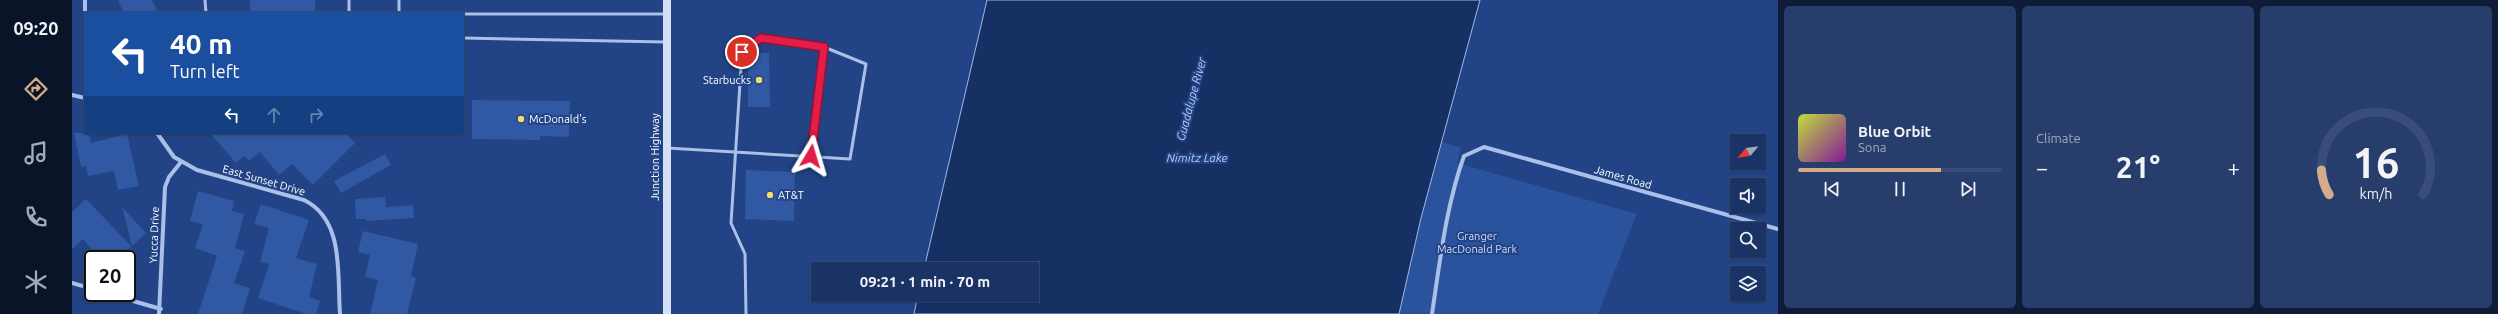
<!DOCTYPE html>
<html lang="en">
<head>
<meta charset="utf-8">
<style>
  body { margin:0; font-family:Ubuntu,sans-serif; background:#273e6d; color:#f1f3f6; height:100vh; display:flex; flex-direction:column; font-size:15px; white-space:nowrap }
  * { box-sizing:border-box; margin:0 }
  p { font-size:13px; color:#9faabf }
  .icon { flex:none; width:22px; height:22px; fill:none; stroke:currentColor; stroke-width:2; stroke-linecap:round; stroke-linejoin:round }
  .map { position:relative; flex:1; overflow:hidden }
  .drawer { display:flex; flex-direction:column; gap:6px; padding:6px; background:#0e1c37; width:720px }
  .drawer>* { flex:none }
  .guide { position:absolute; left:12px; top:12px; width:380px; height:122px; border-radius:0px; box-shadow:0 1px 3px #0004,0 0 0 1px #384d78; background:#1a4fa0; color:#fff; overflow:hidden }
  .needle { width:26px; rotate:241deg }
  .tools { position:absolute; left:1658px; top:134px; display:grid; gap:8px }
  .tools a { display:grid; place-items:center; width:36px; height:36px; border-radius:0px; background:#1a3264; box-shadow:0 1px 3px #0004,0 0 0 1px #384d78; font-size:20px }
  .speed { position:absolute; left:12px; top:250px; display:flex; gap:8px; font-size:20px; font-weight:700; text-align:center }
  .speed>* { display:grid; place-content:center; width:52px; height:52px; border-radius:50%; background:#1a3264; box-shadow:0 1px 3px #0004,0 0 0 1px #384d78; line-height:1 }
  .speed .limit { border:2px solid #111; border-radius:6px; background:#fff; color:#111 }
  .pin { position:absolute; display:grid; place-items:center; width:34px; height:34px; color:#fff; margin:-17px; border:2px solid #fff; border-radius:50%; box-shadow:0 1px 4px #0007 }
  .me { position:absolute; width:44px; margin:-22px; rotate:7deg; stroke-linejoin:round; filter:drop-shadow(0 0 3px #0008) }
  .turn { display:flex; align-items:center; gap:14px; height:84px; padding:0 20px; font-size:18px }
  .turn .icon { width:52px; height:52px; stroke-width:2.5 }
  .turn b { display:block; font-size:28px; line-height:34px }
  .lanes { display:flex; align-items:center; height:38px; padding:0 20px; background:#0003; justify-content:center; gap:20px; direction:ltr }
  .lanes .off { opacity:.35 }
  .big { font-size:30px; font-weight:700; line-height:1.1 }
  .drawer .card { flex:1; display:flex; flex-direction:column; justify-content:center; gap:6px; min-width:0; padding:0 14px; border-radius:6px; background:#273e6d }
  .drawer .dial { align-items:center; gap:0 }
  .dial svg { height:104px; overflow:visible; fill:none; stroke:#384d78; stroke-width:7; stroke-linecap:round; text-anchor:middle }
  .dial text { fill:#f1f3f6; stroke:none }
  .song { display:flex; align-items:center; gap:12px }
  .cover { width:48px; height:48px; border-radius:6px; background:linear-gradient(135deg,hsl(70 70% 55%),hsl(290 70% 35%)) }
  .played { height:4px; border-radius:2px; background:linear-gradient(90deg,#d6ab8b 70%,#384d78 70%) }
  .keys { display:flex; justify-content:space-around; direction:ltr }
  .heat { display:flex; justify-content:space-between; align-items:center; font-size:22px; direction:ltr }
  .drawer .tiles { flex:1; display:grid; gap:6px; grid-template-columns:repeat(3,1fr) }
  .trip { position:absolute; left:739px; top:262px; width:228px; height:40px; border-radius:0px; background:#1a3264; box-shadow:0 1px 3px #0004,0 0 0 1px #384d78; font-weight:700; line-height:40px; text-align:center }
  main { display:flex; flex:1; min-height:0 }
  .dock { display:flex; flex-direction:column; width:72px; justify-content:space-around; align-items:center; background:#0a1428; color:#9faabf }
  .dock .icon { width:28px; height:28px }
  .dock .on { color:#d6ab8b }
  .dock b { font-size:18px; color:#f1f3f6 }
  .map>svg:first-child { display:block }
  .green { fill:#2b539d }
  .water { fill:#173064; stroke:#9ebaea }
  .building { fill:#3158a2 }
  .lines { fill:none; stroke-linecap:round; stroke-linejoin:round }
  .lane { stroke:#aac0e9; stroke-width:3 }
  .street { stroke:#aac0e9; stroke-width:4 }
  .secondary { stroke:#d5e0f7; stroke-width:8 }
  .route-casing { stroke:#92132f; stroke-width:10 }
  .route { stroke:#e11d48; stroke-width:7 }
  .poi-dot { fill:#f5dc6c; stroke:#224385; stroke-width:1.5 }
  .labels { text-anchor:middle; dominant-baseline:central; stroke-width:4; stroke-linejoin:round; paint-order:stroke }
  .poi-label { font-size:11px; fill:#fff; stroke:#224385; text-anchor:start }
  .street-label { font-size:11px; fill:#fff; stroke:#224385 }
  .park-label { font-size:11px; fill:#cedcf7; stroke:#224385 }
  .water-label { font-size:12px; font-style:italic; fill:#b6caf0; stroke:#224385 }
</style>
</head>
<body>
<main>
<nav class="dock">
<b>09:20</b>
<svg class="icon on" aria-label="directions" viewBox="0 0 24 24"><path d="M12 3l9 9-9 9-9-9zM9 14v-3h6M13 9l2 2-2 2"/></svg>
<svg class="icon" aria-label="music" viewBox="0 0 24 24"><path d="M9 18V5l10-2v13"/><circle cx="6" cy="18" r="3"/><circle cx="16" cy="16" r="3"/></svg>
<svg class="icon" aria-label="phone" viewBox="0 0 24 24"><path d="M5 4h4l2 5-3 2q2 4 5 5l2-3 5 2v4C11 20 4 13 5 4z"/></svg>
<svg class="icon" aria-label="climate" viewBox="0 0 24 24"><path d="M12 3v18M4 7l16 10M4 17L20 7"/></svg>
</nav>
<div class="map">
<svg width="1706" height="314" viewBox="0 0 1706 314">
  <rect width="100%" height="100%" fill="#224385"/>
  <polygon class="green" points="1351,136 1389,148 1385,163 1565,214 1526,314 1310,314"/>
  <polygon class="water" points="915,0 1408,0 1349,218 1327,314 842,314 846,295 960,295 960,269 852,269"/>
  <g class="building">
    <polygon points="46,0 80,0 86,13 52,13"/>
    <rect x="178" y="0" width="65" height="13"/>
    <polygon points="676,53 697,53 698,107 676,107"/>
    <polygon points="400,100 498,101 497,137 468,136 468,140 400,139"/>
    <polygon points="2,133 17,133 19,143 55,134 67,186 46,190 42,171 16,176 14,166 9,167"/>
    <polygon points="138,133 274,133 283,143 241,185 220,164 207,175 188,152 177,161 172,156 164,163"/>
    <polygon points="313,154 319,165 269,193 262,181"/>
    <polygon points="674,170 723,172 722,221 673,219"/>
    <polygon points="126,191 162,201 160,211 172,214 163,248 173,251 162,283 178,288 170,314 126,314 145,256 123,248 131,224 118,221"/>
    <polygon points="313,197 314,207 341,205 342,218 294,221 294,219 284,219 283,199"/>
    <polygon points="14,199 59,246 46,259 28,259 11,239 0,249 0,212"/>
    <polygon points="189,204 237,220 224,258 245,264 237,297 248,301 244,314 234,314 186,298 197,264 188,262 197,228 182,224"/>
    <polygon points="50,207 74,233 60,246"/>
    <polygon points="291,231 346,244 339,276 344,278 335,314 298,314 306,280 293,277 298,255 286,252"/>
  </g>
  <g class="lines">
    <g class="lane">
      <polyline points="133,0 134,13"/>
      <polyline points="277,13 277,0"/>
      <polyline points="327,13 327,0"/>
      <polyline points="391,14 595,14"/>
      <polyline points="391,38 594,42"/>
      <polyline points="595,148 778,159 794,64 752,47 689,38 670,52 659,223 673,254 674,314"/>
      <polyline points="739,156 752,47"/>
    </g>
    <g class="street">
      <polyline points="13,0 13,93"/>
      <polyline points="0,95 13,98"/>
      <path d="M85,133L102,157L125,170L232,200C273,220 265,275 268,314"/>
      <polyline points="0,283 21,289"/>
      <polyline points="33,293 89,309"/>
      <polyline points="87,314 93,187 97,177 109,162"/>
      <path d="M1360,314C1368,261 1374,206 1392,156L1412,147L1706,229"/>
    </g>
    <polyline class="secondary" points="595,314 595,0"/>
  </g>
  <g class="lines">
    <g class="route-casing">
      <polyline id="route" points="670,52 689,38 752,47 739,156"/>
    </g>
    <use href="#route" class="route"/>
  </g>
  <g class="poi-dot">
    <circle cx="687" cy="80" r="4"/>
    <circle cx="449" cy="119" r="4"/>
    <circle cx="698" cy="195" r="4"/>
  </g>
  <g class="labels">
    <g class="poi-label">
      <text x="679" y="80" text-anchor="end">Starbucks</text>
      <text x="457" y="119">McDonald's</text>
      <text x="706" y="195">AT&amp;T</text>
    </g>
    <g class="street-label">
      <text transform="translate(583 157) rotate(-90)">Junction Highway</text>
      <text transform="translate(1551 177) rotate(16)">James Road</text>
      <text transform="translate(192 180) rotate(16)">East Sunset Drive</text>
      <text transform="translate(82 235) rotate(-88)">Yucca Drive</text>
    </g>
    <g class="park-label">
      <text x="1405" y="236">Granger<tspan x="1405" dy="13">MacDonald Park</tspan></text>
    </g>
    <g class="water-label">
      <text transform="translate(1119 99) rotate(-75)">Guadalupe River</text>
      <text x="1125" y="157">Nimitz Lake</text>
    </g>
  </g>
</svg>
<div class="tools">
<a><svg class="needle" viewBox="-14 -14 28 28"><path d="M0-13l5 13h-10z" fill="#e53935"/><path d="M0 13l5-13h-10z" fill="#9faabf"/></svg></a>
<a><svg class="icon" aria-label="sound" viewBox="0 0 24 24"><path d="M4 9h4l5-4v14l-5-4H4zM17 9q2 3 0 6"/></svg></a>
<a><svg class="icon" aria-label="search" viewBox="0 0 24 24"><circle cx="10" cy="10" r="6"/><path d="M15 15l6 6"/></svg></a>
<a><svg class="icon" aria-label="layers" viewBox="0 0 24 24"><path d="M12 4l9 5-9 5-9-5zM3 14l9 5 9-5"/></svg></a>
</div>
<div class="speed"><div class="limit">20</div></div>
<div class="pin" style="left:670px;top:52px;background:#d93025"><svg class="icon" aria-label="arrive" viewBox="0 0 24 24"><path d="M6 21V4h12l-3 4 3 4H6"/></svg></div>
<svg class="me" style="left:739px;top:156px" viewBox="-20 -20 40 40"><path d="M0-17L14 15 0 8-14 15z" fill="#e11d48" stroke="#fff" stroke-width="4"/></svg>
<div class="trip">09:21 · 1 min · 70 m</div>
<div class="guide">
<div class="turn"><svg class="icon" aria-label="left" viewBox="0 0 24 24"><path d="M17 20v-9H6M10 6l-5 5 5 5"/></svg><div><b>40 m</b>Turn left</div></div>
<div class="lanes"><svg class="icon" aria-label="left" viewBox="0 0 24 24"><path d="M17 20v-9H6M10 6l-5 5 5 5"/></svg><svg class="icon off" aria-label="ahead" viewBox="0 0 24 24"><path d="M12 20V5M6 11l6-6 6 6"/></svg><svg class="icon off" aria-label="right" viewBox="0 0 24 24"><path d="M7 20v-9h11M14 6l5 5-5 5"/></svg></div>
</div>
</div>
<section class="drawer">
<div class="tiles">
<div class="card">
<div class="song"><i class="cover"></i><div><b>Blue Orbit</b><p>Sona</p></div></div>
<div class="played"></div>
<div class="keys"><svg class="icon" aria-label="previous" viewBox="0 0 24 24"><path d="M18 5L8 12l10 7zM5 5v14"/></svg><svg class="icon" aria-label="pause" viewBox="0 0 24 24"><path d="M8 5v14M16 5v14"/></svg><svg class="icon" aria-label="next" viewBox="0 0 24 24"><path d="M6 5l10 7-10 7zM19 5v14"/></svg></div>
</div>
<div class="card"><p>Climate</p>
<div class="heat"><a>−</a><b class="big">21°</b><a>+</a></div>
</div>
<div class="card dial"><svg viewBox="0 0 100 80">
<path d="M14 69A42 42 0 1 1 86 69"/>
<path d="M14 69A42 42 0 0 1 8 50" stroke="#d6ab8b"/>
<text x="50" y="56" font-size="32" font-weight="700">16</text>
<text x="50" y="72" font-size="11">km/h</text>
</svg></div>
</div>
</section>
</main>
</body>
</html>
